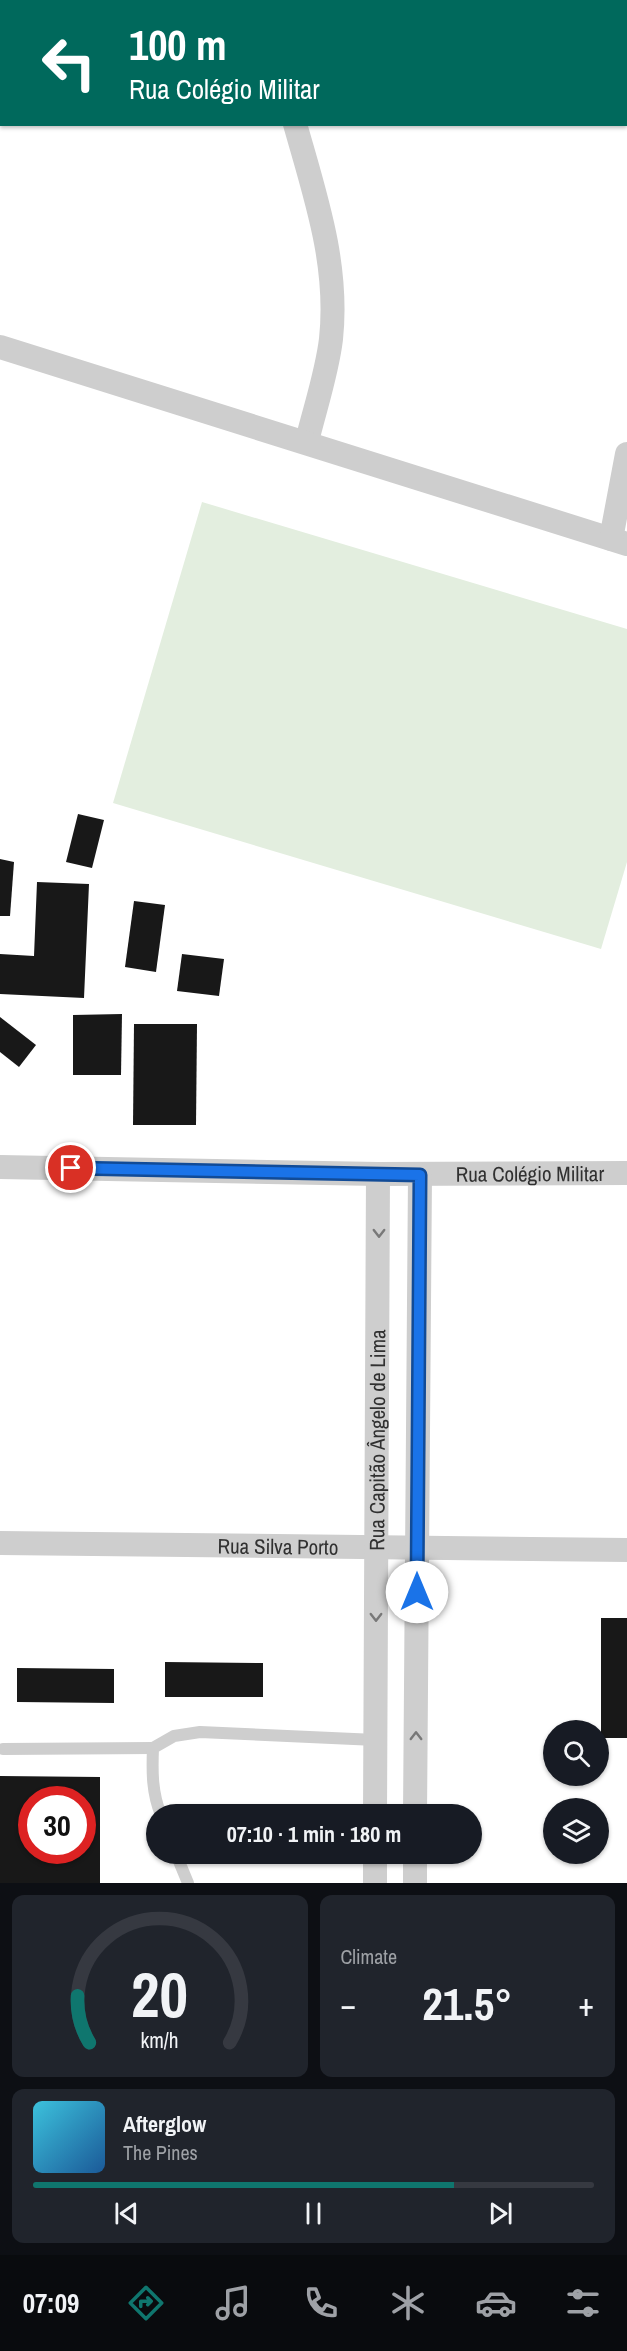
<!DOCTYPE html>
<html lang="en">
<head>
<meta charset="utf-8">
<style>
  body { margin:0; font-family:"Archivo Narrow",sans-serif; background:#20242c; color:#f1f3f6; height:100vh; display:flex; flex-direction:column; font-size:22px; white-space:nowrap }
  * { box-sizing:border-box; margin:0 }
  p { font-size:20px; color:#9ea1a6 }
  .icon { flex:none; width:33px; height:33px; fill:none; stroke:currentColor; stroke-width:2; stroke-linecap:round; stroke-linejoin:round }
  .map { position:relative; height:1883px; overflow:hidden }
  .details { display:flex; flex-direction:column; gap:12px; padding:12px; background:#0d0f14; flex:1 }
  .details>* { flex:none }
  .hud { position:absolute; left:0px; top:0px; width:627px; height:126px; box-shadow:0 2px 4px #0004; background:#00695c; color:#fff; overflow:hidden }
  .tools { position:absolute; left:543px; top:1720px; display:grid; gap:12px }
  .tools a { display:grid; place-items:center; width:66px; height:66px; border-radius:50%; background:#171b24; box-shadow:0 2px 4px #0004; font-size:30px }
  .speed { position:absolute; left:18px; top:1786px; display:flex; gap:12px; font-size:30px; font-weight:700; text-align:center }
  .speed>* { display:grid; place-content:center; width:78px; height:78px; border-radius:50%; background:#171b24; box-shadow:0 2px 4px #0004; line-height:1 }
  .speed .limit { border:9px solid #d22; background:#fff; color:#111 }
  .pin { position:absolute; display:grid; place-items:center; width:51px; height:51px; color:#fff; margin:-26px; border:3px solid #fff; border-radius:50%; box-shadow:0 2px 6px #0007 }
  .me { position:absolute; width:66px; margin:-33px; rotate:0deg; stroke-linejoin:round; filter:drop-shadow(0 0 4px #0008) }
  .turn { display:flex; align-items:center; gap:21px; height:126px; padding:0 30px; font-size:27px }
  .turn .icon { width:78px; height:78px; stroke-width:2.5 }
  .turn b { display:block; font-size:42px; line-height:51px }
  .big { font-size:45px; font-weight:700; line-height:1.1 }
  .details .card { flex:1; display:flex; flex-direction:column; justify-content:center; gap:9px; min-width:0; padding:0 21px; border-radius:12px; background:#20242c }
  .details .dial { align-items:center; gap:0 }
  .dial svg { height:156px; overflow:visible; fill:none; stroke:#363941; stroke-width:7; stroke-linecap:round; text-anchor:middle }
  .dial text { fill:#f1f3f6; stroke:none }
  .song { display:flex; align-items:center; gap:18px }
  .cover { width:72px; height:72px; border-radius:9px; background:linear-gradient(135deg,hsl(190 70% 55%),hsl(210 70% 35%)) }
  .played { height:6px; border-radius:3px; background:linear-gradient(90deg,#0f766e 75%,#363941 75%) }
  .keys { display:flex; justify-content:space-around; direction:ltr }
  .heat { display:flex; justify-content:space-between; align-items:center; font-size:33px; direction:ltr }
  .details .tiles { flex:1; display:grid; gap:12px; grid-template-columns:1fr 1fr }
  .card:last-child { grid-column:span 2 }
  .trip { position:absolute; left:146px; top:1804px; width:336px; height:60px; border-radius:30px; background:#171b24; box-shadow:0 2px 4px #0004; font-weight:700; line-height:60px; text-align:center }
  .tabs { display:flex; height:96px; justify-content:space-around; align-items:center; background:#090b0e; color:#9ea1a6 }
  .tabs .icon { width:42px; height:42px }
  .tabs .active { color:#0f766e }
  .tabs b { font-size:27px; color:#f1f3f6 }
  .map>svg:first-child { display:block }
  .green { fill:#e3eedf }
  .building { fill:#181818; fill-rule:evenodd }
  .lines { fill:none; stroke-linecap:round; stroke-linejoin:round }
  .service { stroke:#cecece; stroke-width:12 }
  .minor { stroke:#cecece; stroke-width:24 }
  .oneway { stroke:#787878 }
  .route-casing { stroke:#114b97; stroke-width:15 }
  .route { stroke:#1a73e8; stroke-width:10 }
  .labels { text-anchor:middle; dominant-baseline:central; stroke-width:6; stroke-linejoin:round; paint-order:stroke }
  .street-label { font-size:21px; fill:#313131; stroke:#fff }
</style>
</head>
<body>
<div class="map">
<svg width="627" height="1883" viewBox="0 0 627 1883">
  <rect width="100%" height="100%" fill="#fff"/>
  <polygon class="green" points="202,502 627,629 627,862 601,949 113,803"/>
  <g class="building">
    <polygon points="78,814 104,820 92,868 66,862"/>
    <polygon points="0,859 14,862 10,916 0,916"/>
    <polygon points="37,882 89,884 84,998 0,994 0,954 34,956"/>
    <polygon points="134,901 165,905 156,972 125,967"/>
    <polygon points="182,954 224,959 219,996 177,991"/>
    <polygon points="122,1014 121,1075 73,1075 73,1015"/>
    <polygon points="0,1017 36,1045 19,1067 0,1052"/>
    <polygon points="134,1024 197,1024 196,1125 133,1125"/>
    <rect x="601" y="1618" width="26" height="120"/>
    <polygon points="165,1662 263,1663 263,1697 165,1697"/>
    <polygon points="17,1668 114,1669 114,1703 17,1702"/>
    <path d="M0,1776L100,1777V1883H0ZM32,1800H82V1851H32Z"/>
  </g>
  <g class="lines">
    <g class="service">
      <polyline points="3,1749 153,1748"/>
      <path d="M161,1815C152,1793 152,1772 153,1748L174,1736L200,1732L376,1740"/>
      <polyline points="176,1854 188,1883"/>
    </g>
    <g class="minor">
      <polyline points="258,0 259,2"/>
      <path d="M295,124C315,195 339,264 331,339C327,373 315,408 307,441"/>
      <polyline points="0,347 627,544"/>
      <polyline points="611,539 627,454"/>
      <path id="s1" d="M0,1167L378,1174L627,1173"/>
      <path id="s2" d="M0,1543L627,1550"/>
      <path id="s3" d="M375,1815L378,1174"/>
      <polyline points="415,1815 420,1175"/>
      <polyline points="375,1883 375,1854"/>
      <polyline points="415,1883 415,1854"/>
    </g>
  </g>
  <defs><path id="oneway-chevron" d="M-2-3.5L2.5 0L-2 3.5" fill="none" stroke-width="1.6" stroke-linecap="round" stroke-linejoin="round" transform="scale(1.5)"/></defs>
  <g class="oneway">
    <use href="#oneway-chevron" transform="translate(379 1233) rotate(90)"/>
    <use href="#oneway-chevron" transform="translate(376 1617) rotate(90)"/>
    <use href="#oneway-chevron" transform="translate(416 1736) rotate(-90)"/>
  </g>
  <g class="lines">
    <g class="route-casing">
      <polyline id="route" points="71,1168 420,1175 417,1592"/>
    </g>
    <use href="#route" class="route"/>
  </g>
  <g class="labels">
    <g class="street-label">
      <text stroke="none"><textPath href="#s1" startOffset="530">Rua Colégio Militar</textPath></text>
      <text stroke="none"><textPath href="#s3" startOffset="375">Rua Capitão Ângelo de Lima</textPath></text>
      <text stroke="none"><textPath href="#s2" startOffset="278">Rua Silva Porto</textPath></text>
    </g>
  </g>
</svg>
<div class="tools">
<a><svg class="icon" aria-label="search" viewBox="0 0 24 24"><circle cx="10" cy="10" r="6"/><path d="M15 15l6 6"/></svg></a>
<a><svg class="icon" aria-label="layers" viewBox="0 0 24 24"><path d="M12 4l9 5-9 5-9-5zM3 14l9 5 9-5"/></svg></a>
</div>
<div class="speed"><div class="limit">30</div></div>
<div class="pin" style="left:71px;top:1168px;background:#d93025"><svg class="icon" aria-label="arrive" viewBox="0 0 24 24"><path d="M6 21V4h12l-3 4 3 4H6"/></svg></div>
<svg class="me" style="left:417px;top:1592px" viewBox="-20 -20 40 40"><circle r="19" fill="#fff"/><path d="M0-13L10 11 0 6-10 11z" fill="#1a73e8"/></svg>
<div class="trip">07:10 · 1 min · 180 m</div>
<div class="hud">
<div class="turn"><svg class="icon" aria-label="left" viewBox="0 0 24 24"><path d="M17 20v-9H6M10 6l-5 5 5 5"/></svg><div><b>100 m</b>Rua Colégio Militar</div></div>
</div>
</div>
<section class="details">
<div class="tiles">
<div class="card dial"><svg viewBox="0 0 100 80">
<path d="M14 69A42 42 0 1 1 86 69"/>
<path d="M14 69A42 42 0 0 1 8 45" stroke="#0f766e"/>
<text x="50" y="56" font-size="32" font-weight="700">20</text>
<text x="50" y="72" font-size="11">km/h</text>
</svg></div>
<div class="card"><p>Climate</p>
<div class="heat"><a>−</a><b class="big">21.5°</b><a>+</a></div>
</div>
<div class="card">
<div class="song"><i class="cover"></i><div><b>Afterglow</b><p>The Pines</p></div></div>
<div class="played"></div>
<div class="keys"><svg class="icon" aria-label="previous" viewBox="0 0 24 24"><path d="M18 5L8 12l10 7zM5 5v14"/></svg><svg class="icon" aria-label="pause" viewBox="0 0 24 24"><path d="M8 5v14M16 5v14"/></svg><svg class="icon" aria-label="next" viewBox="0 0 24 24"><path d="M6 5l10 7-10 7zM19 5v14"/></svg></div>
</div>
</div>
</section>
<nav class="tabs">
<b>07:09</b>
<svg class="icon active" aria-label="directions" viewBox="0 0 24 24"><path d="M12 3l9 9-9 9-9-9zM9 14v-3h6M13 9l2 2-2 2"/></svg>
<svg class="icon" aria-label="music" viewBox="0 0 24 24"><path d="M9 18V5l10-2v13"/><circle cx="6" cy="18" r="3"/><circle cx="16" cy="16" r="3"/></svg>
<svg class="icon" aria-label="phone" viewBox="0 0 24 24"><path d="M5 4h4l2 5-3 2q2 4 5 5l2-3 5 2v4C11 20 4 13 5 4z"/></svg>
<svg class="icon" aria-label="climate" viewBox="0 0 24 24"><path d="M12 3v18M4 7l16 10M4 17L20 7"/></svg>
<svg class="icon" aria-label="car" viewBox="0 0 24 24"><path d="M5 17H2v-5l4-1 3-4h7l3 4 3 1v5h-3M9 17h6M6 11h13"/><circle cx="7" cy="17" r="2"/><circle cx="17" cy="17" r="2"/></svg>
<svg class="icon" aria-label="filters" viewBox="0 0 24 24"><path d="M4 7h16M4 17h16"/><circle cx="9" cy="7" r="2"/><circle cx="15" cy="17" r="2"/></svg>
</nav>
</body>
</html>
